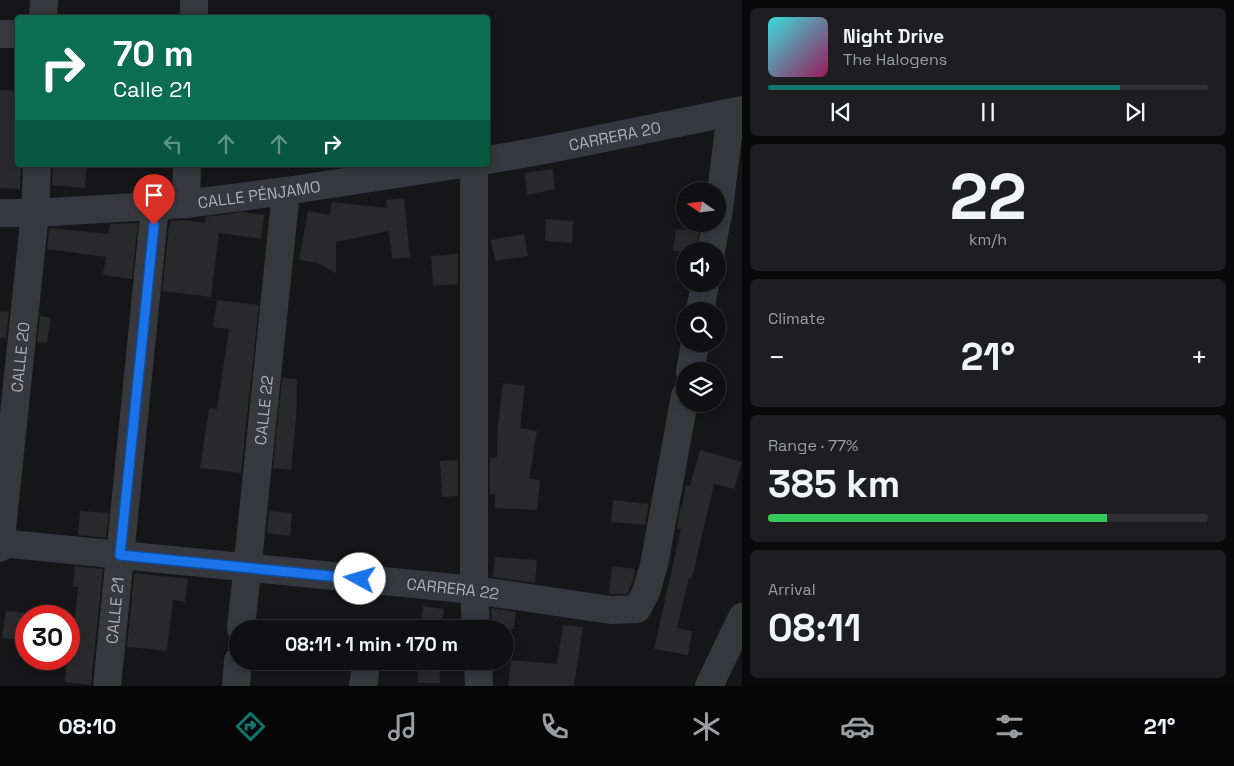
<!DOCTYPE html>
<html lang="en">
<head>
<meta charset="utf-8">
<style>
  body { margin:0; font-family:"Space Grotesk",sans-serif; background:#1e1e20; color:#f1f3f6; height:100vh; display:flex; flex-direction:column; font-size:19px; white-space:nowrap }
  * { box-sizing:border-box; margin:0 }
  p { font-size:16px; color:#9c9d9f }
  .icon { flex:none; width:28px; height:28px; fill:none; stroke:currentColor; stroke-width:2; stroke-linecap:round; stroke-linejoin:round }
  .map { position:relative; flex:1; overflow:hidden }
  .panel { display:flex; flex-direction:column; gap:8px; padding:8px; background:#09090a; width:492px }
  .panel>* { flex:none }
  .top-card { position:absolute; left:15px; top:15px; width:475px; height:152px; border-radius:5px; box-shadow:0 2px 8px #0003,0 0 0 1px #303032; background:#0b6e4f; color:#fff; overflow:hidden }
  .needle { width:32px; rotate:284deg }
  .fabs { position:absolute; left:676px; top:182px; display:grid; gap:10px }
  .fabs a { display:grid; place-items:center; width:50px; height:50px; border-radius:50%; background:#101012; box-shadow:0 2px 8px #0003,0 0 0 1px #303032; font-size:25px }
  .speed { position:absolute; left:15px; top:605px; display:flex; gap:10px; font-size:25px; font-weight:700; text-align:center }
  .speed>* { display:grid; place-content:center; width:65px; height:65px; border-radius:50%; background:#101012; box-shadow:0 2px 8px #0003,0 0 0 1px #303032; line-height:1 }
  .speed .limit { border:8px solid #d22; background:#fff; color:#111 }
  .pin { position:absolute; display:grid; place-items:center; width:42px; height:42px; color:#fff; margin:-51px -21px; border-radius:50% 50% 50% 0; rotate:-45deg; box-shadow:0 0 5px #0007 }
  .pin .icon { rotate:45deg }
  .me { position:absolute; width:55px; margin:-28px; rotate:276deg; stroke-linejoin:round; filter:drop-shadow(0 0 4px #0008) }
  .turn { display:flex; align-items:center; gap:18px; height:105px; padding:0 15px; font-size:22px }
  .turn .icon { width:65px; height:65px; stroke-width:2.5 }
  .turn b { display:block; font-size:35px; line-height:42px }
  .lanes { display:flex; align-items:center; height:48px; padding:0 15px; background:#0003; justify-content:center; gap:25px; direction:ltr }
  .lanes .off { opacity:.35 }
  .big { font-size:38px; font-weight:600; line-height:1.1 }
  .panel .card { flex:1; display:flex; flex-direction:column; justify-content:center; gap:8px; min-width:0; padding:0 18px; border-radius:8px; background:#1e1e20 }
  .panel .dial { align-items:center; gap:0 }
  .dial b { font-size:65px; line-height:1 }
  .song { display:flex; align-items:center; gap:15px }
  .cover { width:60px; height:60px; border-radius:8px; background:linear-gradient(135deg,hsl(180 70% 55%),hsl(330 70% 35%)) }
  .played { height:5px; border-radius:2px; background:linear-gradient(90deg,#0f766e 80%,#303032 80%) }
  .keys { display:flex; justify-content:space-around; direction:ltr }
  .heat { display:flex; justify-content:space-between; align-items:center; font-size:28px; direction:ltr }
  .charge { height:8px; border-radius:4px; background:linear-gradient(90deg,#34c759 77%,#303032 0) }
  .trip { position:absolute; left:229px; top:620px; width:285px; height:50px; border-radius:25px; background:#101012; box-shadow:0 2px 8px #0003,0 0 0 1px #303032; font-weight:600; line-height:50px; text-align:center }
  .tab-bar { display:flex; height:80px; justify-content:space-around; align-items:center; background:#060607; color:#9c9d9f }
  .tab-bar .icon { width:35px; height:35px }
  .tab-bar .on { color:#0f766e }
  .tab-bar b { font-size:22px; color:#f1f3f6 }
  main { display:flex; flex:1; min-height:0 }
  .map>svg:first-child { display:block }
  .building { fill:#29292c }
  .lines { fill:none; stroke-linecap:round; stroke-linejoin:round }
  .minor { stroke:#37383d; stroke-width:28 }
  .route-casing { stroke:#114b97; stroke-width:12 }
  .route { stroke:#1a73e8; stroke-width:9 }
  .labels { text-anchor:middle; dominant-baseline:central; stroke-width:5; stroke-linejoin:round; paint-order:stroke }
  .street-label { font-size:16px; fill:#a8adb8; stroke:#111113 }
</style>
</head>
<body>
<main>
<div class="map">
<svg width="742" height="686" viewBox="0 0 742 686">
  <rect width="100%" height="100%" fill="#161618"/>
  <g class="building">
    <polygon points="0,90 18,91 18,165 21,165 20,189 0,188"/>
    <polygon points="53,165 87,165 85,188 52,185"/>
    <polygon points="553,169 555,189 527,195 525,173"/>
    <polygon points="404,198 410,257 392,259 389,231 336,242 336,273 318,263 299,260 308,211 330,215 332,202 387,208 386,200"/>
    <polygon points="242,212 264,215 261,239 219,233 211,297 162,291 169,226 170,227 171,221 184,220 205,223 206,217"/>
    <polygon points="546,219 573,221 572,243 545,241"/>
    <polygon points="138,223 132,279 103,275 106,257 47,249 49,228 108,234 110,224"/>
    <polygon points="676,229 699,231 696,251 673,251"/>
    <polygon points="524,234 528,256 495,261 491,240"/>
    <polygon points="458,254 458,284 433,286 431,256"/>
    <polygon points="217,300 259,305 241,473 200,468 209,408 217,409 229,329 213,327"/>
    <polygon points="0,311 9,312 6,338 0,338"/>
    <polygon points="40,316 51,318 47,343 37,342"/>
    <polygon points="282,378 297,379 296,419 291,470 273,468"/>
    <polygon points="503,383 525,386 520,428 537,431 529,479 540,480 537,510 495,508 495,494 490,495 490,458 497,457 498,425"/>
    <polygon points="700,450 742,462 734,489 714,484 692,578 689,578 677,628 692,631 688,655 654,649 681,529 677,529 680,507 682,508 686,485 690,486"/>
    <polygon points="458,460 458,496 442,497 440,461"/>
    <polygon points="613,500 649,504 645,525 611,522"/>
    <polygon points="80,511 109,513 106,538 78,535"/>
    <polygon points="269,511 292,513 290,536 267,533"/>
    <polygon points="495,557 537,560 535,583 493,577"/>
    <polygon points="75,566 103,569 91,685 65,682 67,659 69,656 71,656 78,587 73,586"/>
    <polygon points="612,566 635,569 634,578 627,594 609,594"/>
    <polygon points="134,573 188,579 185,602 173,600 167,651 127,647"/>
    <polygon points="423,606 444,609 441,629 420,629"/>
    <polygon points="491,608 516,612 514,629 492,629"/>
    <polygon points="6,611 24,613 21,640 2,638"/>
    <polygon points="563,625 583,627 574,686 508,686 511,660 557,664"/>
    <polygon points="418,661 439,661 440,683 418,683"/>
  </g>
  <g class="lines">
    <g class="minor">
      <polyline points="43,18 44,0"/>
      <polyline points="194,18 194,0"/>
      <polyline points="0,34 18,34"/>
      <path id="s1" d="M488,160L550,149L742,110"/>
      <polyline points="474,165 474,590 476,629"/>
      <polyline points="186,204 187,165"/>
      <path id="s2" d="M0,213H35L186,204L286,191L456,165"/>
      <polyline points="718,216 731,113"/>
      <polyline points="711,251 716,224"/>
      <polyline points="700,311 705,284"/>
      <polyline points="690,371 695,344"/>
      <path id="s3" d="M0,543L474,590L611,610L637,609L646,592L654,565L685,396"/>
      <path id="s4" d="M0,548L35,213L37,165"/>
      <path id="s5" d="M241,629L286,191"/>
      <polyline points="478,661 479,686"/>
      <path id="s6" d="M107,686L155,206"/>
      <polyline points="236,686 238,661"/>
      <polyline points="363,686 365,674"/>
      <polyline points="709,686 742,617"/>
    </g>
  </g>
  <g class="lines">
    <g class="route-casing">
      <polyline id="route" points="154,225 120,555 360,579"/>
    </g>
    <use href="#route" class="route"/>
  </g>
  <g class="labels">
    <g class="street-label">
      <text stroke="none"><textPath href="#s1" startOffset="129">CARRERA 20</textPath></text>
      <text stroke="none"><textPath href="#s2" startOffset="260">CALLE PÉNJAMO</textPath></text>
      <text stroke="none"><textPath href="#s4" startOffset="192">CALLE 20</textPath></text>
      <text stroke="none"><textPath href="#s5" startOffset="220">CALLE 22</textPath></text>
      <text stroke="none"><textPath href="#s3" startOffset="455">CARRERA 22</textPath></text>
      <text stroke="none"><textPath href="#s6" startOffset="76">CALLE 21</textPath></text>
    </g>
  </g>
</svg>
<div class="fabs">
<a><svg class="needle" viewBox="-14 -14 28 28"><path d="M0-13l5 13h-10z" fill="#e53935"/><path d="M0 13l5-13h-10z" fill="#9c9d9f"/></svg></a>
<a><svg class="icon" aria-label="sound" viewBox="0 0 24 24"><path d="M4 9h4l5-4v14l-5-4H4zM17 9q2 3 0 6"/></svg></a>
<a><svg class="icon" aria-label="search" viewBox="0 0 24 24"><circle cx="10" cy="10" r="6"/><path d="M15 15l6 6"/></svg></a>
<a><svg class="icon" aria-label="layers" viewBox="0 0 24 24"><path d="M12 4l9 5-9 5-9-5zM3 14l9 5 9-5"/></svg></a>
</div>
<div class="speed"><div class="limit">30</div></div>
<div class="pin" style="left:154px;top:225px;background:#d93025"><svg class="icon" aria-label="arrive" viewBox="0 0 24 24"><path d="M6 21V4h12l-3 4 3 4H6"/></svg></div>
<svg class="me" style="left:360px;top:579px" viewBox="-20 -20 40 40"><circle r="19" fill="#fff"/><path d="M0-13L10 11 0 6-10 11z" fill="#1a73e8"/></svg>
<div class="trip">08:11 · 1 min · 170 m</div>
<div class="top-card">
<div class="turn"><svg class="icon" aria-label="right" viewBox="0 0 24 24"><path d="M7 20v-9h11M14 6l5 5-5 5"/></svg><div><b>70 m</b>Calle 21</div></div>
<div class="lanes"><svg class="icon off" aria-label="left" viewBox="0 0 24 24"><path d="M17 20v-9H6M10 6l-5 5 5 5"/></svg><svg class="icon off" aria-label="ahead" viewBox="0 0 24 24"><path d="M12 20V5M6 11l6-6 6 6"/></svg><svg class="icon off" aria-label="ahead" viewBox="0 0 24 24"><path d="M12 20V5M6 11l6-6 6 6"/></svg><svg class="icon" aria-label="right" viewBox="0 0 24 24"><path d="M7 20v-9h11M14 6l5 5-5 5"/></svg></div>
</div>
</div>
<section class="panel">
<div class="card">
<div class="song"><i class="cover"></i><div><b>Night Drive</b><p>The Halogens</p></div></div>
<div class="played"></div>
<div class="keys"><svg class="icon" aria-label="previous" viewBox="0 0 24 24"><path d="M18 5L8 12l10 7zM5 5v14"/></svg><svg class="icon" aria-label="pause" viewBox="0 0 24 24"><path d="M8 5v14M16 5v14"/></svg><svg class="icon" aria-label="next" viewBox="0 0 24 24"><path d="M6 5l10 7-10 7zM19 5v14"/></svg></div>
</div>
<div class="card dial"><b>22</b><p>km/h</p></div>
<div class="card"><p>Climate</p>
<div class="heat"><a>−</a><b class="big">21°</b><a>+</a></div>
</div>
<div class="card"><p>Range · 77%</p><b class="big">385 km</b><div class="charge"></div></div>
<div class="card"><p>Arrival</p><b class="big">08:11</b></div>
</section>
</main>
<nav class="tab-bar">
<b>08:10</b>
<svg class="icon on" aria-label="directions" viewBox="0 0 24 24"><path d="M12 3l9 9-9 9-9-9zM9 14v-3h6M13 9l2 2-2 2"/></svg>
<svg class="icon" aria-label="music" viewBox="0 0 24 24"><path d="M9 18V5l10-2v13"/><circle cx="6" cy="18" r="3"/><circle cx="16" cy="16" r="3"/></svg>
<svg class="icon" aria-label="phone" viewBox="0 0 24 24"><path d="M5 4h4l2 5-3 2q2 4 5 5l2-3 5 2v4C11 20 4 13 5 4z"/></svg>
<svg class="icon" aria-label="climate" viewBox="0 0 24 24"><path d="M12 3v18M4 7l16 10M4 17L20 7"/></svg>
<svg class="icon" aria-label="car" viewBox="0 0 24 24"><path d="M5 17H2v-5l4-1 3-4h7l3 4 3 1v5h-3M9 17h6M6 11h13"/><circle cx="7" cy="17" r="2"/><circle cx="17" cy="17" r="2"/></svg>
<svg class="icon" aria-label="filters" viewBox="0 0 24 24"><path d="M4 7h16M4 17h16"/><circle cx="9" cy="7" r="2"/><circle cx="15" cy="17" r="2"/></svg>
<b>21°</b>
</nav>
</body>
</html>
